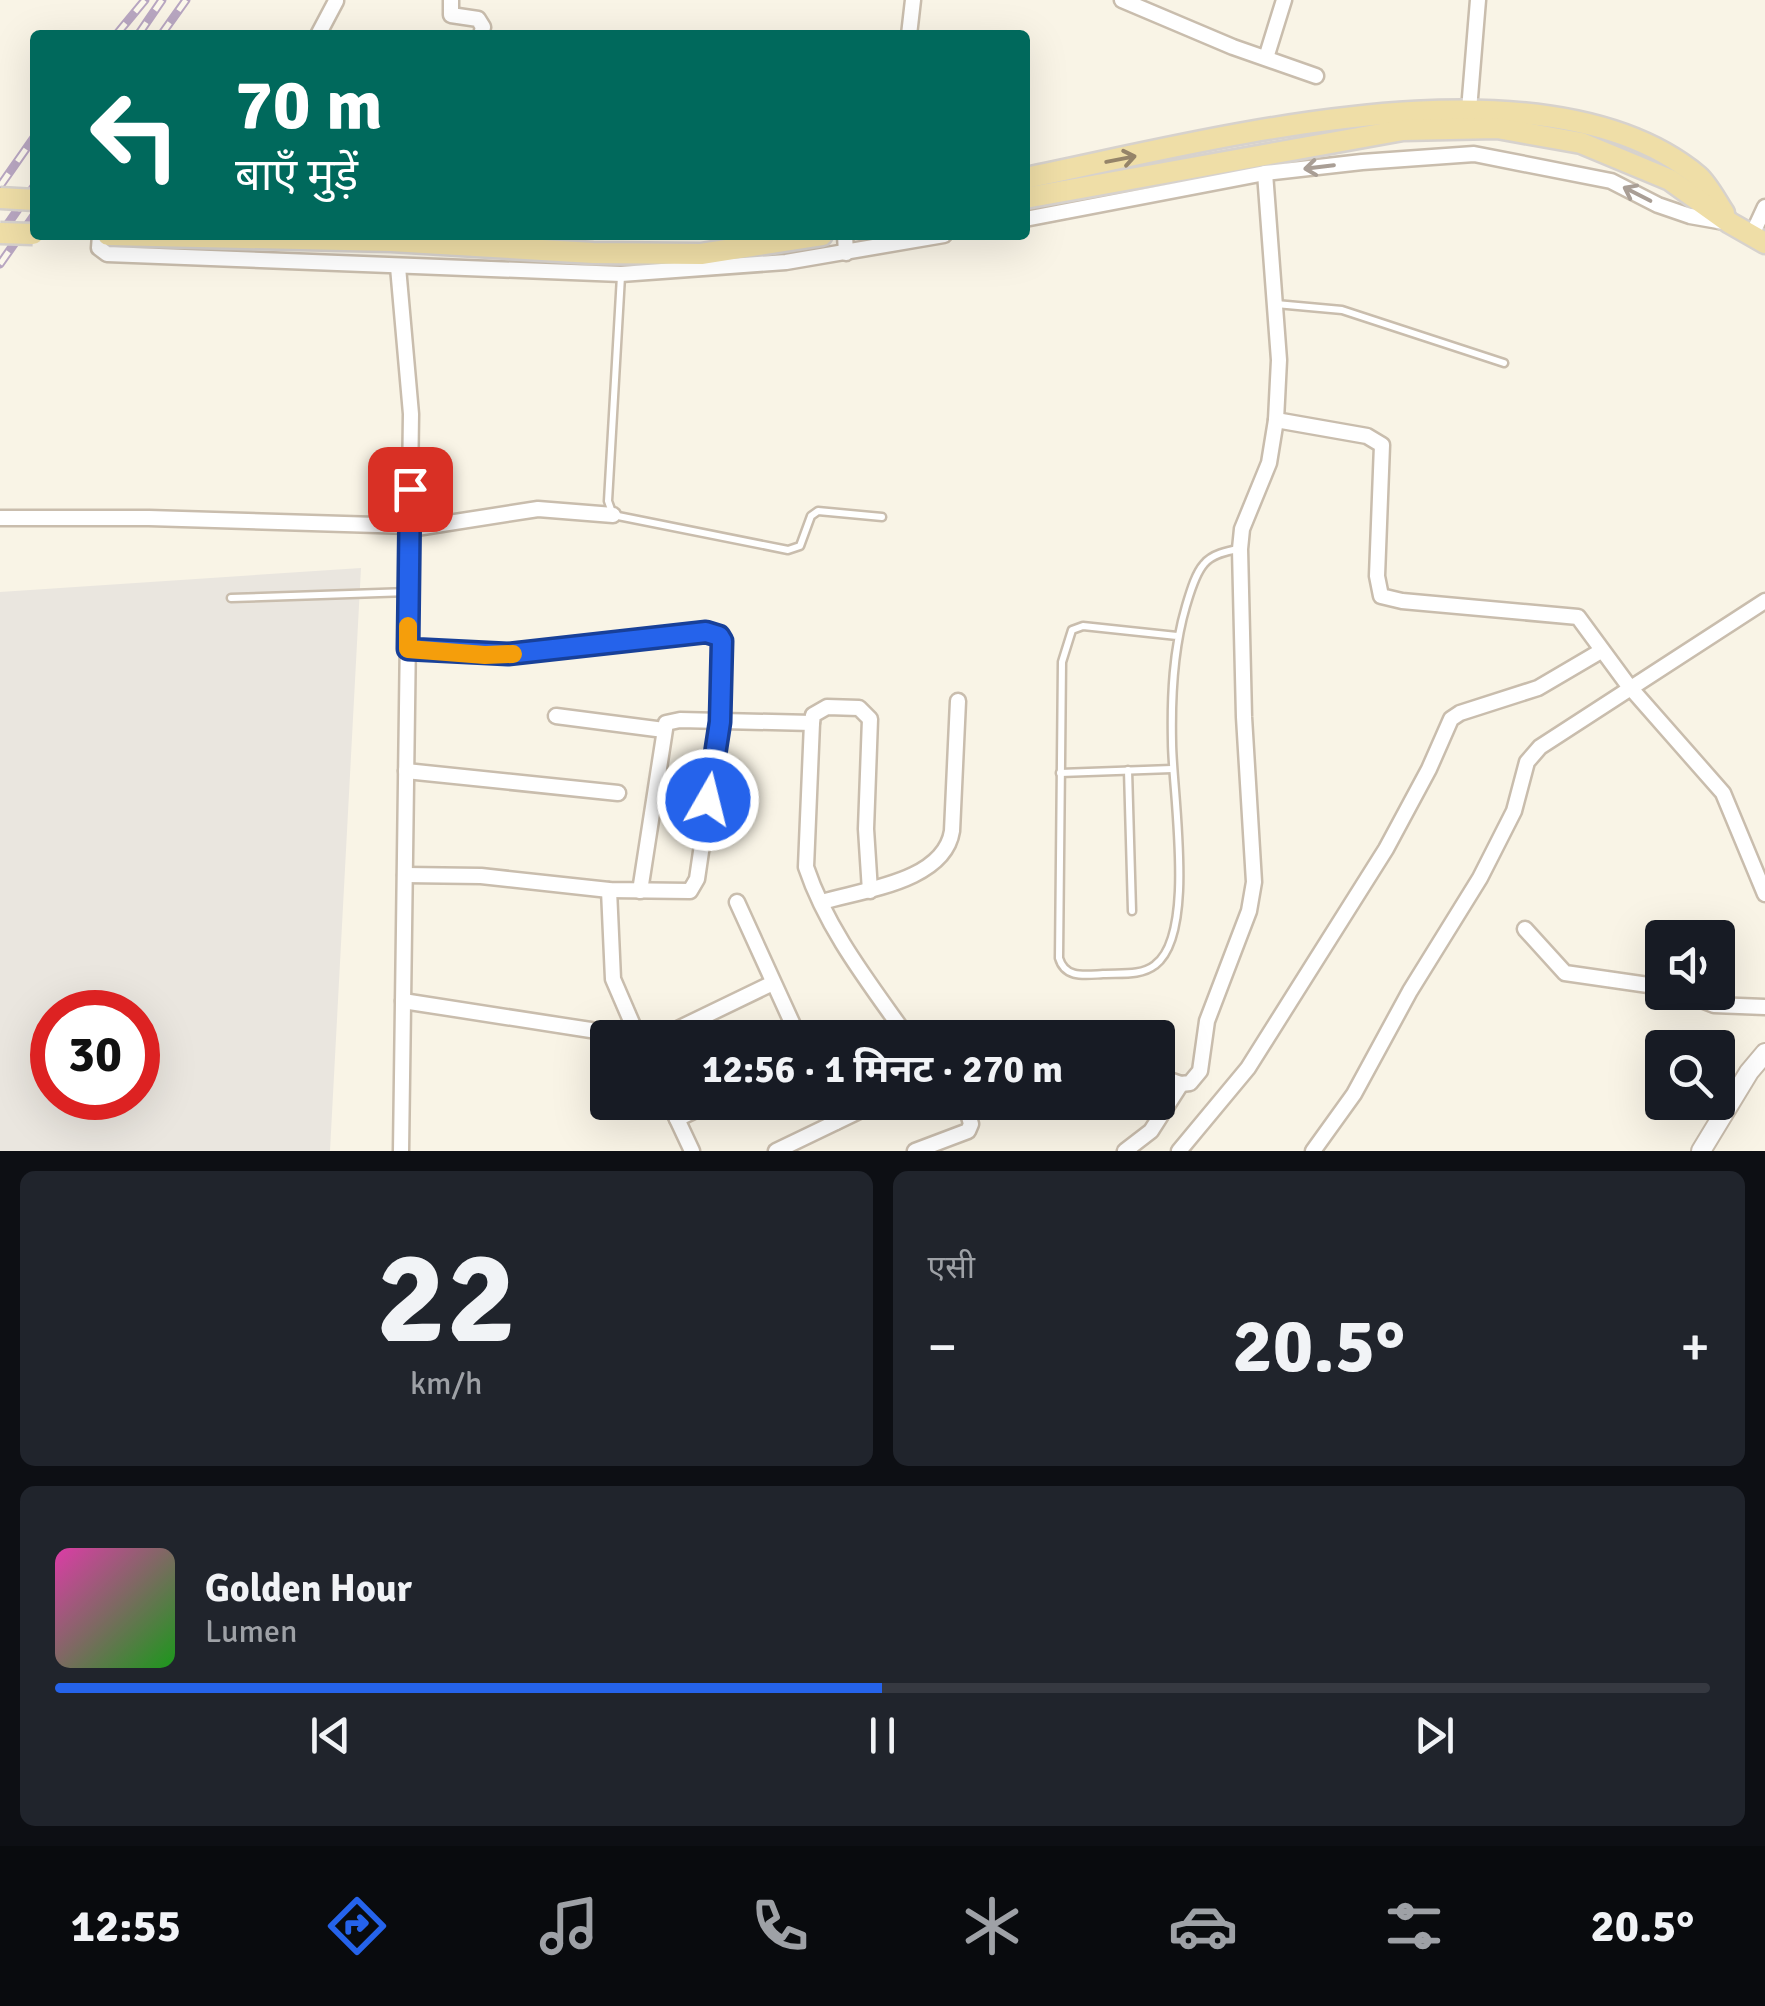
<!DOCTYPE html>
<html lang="hi">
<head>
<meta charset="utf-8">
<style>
  body { margin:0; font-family:Signika,"Noto Sans Devanagari",sans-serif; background:#20242c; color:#f1f3f6; height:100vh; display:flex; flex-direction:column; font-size:38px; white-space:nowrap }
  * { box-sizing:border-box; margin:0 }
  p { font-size:32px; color:#9ea1a6 }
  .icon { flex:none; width:55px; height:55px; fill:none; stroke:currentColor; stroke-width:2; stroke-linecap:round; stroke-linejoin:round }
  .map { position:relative; height:1151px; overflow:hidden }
  .side { display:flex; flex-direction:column; gap:20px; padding:20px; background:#0d0f14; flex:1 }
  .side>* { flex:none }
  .hud { position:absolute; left:30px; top:30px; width:1000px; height:210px; border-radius:10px; box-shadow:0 10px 40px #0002; background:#00695c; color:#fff; overflow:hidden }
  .buttons { position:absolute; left:1645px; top:920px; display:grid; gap:20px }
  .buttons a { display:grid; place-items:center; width:90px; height:90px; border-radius:10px; background:#171b24; box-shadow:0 10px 40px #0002; font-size:50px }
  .speed { position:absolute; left:30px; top:990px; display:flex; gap:20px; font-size:50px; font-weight:700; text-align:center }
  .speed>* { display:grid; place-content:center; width:130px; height:130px; border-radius:50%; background:#171b24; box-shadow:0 10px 40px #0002; line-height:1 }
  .speed .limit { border:15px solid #d22; background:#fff; color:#111 }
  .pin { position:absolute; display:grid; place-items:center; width:85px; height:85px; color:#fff; margin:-42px; border-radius:20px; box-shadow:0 5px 15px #0006 }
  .me { position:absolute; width:110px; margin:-55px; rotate:8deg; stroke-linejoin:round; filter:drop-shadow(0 0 8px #0008) }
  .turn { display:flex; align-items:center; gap:35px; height:210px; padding:0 40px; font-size:45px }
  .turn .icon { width:130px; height:130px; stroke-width:2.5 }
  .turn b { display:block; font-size:70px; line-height:85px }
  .big { font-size:75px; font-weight:700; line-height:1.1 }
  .side .card { flex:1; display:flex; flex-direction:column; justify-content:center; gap:15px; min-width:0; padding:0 35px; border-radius:15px; background:#20242c }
  .side .dial { align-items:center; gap:0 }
  .dial b { font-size:130px; line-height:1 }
  .song { display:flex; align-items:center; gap:30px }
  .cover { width:120px; height:120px; border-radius:15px; background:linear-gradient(135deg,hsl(320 70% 55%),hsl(120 70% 35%)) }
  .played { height:10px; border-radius:5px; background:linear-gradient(90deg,#2563eb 50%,#363941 50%) }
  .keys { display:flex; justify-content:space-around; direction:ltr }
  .heat { display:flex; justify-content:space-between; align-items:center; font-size:55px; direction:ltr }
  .side .tiles { flex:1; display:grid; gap:20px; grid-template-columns:1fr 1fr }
  .card:last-child { grid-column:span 2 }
  .trip { position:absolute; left:590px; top:1020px; width:585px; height:100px; border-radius:10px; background:#171b24; box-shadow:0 10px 40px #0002; font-weight:700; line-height:100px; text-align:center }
  .menu { display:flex; height:160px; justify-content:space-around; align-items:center; background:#090b0e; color:#9ea1a6 }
  .menu .icon { width:70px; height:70px }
  .menu .selected { color:#2563eb }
  .menu b { font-size:45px; color:#f1f3f6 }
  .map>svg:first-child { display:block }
  .industrial { fill:#eae6df; fill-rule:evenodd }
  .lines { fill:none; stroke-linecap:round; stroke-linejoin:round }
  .service-casing { stroke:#c9bdad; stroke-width:11 }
  .minor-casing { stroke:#c9bdad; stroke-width:19 }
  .tertiary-casing { stroke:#c9bdad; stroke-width:22 }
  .primary-casing { stroke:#d7d2cd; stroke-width:25 }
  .service { stroke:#fff; stroke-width:6 }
  .minor { stroke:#fff; stroke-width:14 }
  .tertiary { stroke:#fff; stroke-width:18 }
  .primary { stroke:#efdea7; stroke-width:20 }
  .rail-casing { stroke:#b8a6c1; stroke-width:9 }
  .rail { stroke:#fcf8ec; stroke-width:5; stroke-dasharray:15; stroke-linecap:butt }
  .primary-bridge-casing { stroke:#d7d2cd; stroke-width:25; stroke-linecap:butt }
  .primary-bridge { stroke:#efdea7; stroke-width:20 }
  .oneway { stroke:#958469 }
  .oneway2 { stroke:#a99e95 }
  .route-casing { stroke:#184099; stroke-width:25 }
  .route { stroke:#2563eb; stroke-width:18 }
  .slow { stroke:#f59e0b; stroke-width:18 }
</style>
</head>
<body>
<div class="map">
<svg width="1765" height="1151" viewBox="0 0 1765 1151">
  <rect width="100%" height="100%" fill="#f9f4e6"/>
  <path class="industrial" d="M361,568L330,1151H0V592ZM52,1012H138V1098H52Z"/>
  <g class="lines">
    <g class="service-casing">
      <g id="service">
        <polyline points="621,276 608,501 613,515 788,550 800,546 811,516 818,511 882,517"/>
        <polyline points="1276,304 1342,310 1504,363"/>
        <polyline points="231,598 409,592"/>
        <path d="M1177,636L1083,626L1072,630L1062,662L1059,958C1065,979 1085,975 1103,974C1121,973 1141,976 1155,965C1197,934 1172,791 1172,742C1171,696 1173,650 1186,606C1190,593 1195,574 1204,564C1212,554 1227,551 1239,549"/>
        <polyline points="1128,770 1132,911"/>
        <polyline points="1060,773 1172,769"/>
      </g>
    </g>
    <g class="minor-casing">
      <g id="minor">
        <polyline points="451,0 451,15 478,19 483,27 481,35"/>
        <polyline points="1122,0 1233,47 1316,76"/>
        <polyline points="318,35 336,1"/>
        <polyline points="909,35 913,0"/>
        <polyline points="1266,58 1284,0"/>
        <polyline points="1469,110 1478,0"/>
        <polyline points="1025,219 1265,173 1362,162 1474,154 1611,181 1658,205 1690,216 1724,222"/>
        <polyline points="100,235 99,248 107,254 621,274 786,262 944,235"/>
        <polyline points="845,235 846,253"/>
        <polyline points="1752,235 1765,207"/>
        <polyline points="398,267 411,414 401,1151"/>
        <polyline points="1276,420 1367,436 1382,445 1377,576 1381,596 1402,601 1578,617 1628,685 1723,793 1765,894"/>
        <polyline points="0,518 149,518 410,526 410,529 538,509 613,515"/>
        <polyline points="556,716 664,730"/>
        <polyline points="406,771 618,793"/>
        <polyline points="405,875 481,876 609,890 690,891 697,879 720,722 722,641 714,633 706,632 509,654 408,649"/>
        <polyline points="609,890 613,979 638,1037"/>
        <polyline points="640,891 666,723 680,720 812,723"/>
        <path d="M870,891L866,829L870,719L859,708L827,707L813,715L812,723L806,867C827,930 870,984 908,1038"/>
        <polyline points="737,902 799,1038"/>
        <path d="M822,902C861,890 944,882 952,831L958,701"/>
        <polyline points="1525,929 1565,973 1662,987"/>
        <polyline points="1681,992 1714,1005 1765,1007"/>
        <polyline points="403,1001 597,1031 635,1031"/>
        <polyline points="659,1038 773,983"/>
        <polyline points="1158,1076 1181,1084 1190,1083 1200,1071 1207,1021 1249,911 1254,882 1244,717 1240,549 1242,529 1269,463 1276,420 1279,360 1265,173"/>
        <polyline points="669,1102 692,1151"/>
        <polyline points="828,1102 836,1122"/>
        <polyline points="677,1119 713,1102"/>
        <polyline points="776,1151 878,1102"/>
        <polyline points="915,1151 968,1131 971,1124 965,1102"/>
        <polyline points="1125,1151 1151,1131 1181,1084"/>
        <polyline points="1179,1151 1248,1068 1386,849 1429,769 1451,719 1460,713 1538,688 1601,651"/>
        <polyline points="1313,1151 1354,1094 1410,991 1480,878 1514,811 1527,762 1540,747 1765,601"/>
      </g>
    </g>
    <g class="tertiary-casing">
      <polyline id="tertiary" points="1701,1151 1749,1072 1765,1053"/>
    </g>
    <g class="primary-casing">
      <g id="primary">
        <path d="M1025,178C1205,142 1543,47 1698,176C1708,185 1716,201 1724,213"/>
        <polyline points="1025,198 1403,130 1497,128 1581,143 1670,180 1730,223 1765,243"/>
        <polyline points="108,235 391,241 593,253 701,254 822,235"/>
      </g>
    </g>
    <use href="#service" class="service"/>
    <use href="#minor" class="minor"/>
    <use href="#tertiary" class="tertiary"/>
    <use href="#primary" class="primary"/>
    <g class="rail-casing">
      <g id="rail">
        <polyline points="116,35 145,0"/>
        <polyline points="138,35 162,0"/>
        <polyline points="161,35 186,0"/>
        <polyline points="0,186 35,136"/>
        <polyline points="0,235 35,185"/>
        <polyline points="0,264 35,214"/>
      </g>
    </g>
    <use href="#rail" class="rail"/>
    <g class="primary-bridge-casing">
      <g id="primary-bridge">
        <polyline points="0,198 35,200"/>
        <polyline points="0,233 33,234"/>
      </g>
    </g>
    <use href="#primary-bridge" class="primary-bridge"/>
  </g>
  <defs><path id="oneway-shaft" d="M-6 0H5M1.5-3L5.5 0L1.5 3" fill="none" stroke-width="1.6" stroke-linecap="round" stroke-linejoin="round" transform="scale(2.5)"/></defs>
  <use class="oneway" href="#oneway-shaft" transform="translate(1121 159) rotate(-11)"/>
  <g class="oneway2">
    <use href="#oneway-shaft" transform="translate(1319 167) rotate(173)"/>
    <use href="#oneway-shaft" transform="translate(1637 194) rotate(-153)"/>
  </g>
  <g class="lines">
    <g class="route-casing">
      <polyline id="route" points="410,489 408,649 508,654 706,632 719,636 722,641 720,722 708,800"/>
    </g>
    <use href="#route" class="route"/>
    <polyline class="slow" points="408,626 408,649 485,655 513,654"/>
  </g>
</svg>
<div class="buttons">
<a><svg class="icon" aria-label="sound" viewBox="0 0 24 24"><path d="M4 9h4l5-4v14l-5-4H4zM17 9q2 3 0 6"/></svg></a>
<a><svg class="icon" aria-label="search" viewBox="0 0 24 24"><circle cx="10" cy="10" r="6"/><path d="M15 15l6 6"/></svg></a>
</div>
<div class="speed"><div class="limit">30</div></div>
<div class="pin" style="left:410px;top:489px;background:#d93025"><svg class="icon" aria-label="arrive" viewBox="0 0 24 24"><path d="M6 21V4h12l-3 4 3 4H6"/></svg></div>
<svg class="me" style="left:708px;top:800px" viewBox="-20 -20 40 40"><circle r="17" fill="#2563eb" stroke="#fff" stroke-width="3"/><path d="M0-11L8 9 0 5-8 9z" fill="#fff"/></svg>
<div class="trip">12:56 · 1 मिनट · 270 m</div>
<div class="hud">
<div class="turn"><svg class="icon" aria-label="left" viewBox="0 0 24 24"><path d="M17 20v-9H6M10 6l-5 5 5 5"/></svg><div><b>70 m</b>बाएँ मुड़ें</div></div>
</div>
</div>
<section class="side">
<div class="tiles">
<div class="card dial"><b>22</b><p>km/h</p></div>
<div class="card"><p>एसी</p>
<div class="heat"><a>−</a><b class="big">20.5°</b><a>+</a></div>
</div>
<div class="card">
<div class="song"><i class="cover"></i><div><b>Golden Hour</b><p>Lumen</p></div></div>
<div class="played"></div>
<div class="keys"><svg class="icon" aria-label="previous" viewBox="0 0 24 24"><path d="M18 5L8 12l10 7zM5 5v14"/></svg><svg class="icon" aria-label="pause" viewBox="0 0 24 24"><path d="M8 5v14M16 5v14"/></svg><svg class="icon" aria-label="next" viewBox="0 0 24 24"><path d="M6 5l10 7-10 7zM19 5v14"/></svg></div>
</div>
</div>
</section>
<nav class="menu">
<b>12:55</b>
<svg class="icon selected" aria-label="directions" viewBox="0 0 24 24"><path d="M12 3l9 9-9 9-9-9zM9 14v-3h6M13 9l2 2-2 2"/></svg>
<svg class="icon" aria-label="music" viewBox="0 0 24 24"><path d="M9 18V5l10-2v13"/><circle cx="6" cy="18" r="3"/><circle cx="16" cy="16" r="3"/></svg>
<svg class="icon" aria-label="phone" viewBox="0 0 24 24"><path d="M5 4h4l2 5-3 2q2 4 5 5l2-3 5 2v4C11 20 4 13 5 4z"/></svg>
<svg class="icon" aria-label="climate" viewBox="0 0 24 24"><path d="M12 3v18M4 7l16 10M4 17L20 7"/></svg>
<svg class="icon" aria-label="car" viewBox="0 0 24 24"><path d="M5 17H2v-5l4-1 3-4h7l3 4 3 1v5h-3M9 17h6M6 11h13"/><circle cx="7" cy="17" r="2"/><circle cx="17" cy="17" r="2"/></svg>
<svg class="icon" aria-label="filters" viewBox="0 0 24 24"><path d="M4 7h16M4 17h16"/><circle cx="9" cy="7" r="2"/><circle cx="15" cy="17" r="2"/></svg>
<b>20.5°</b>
</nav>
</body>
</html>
